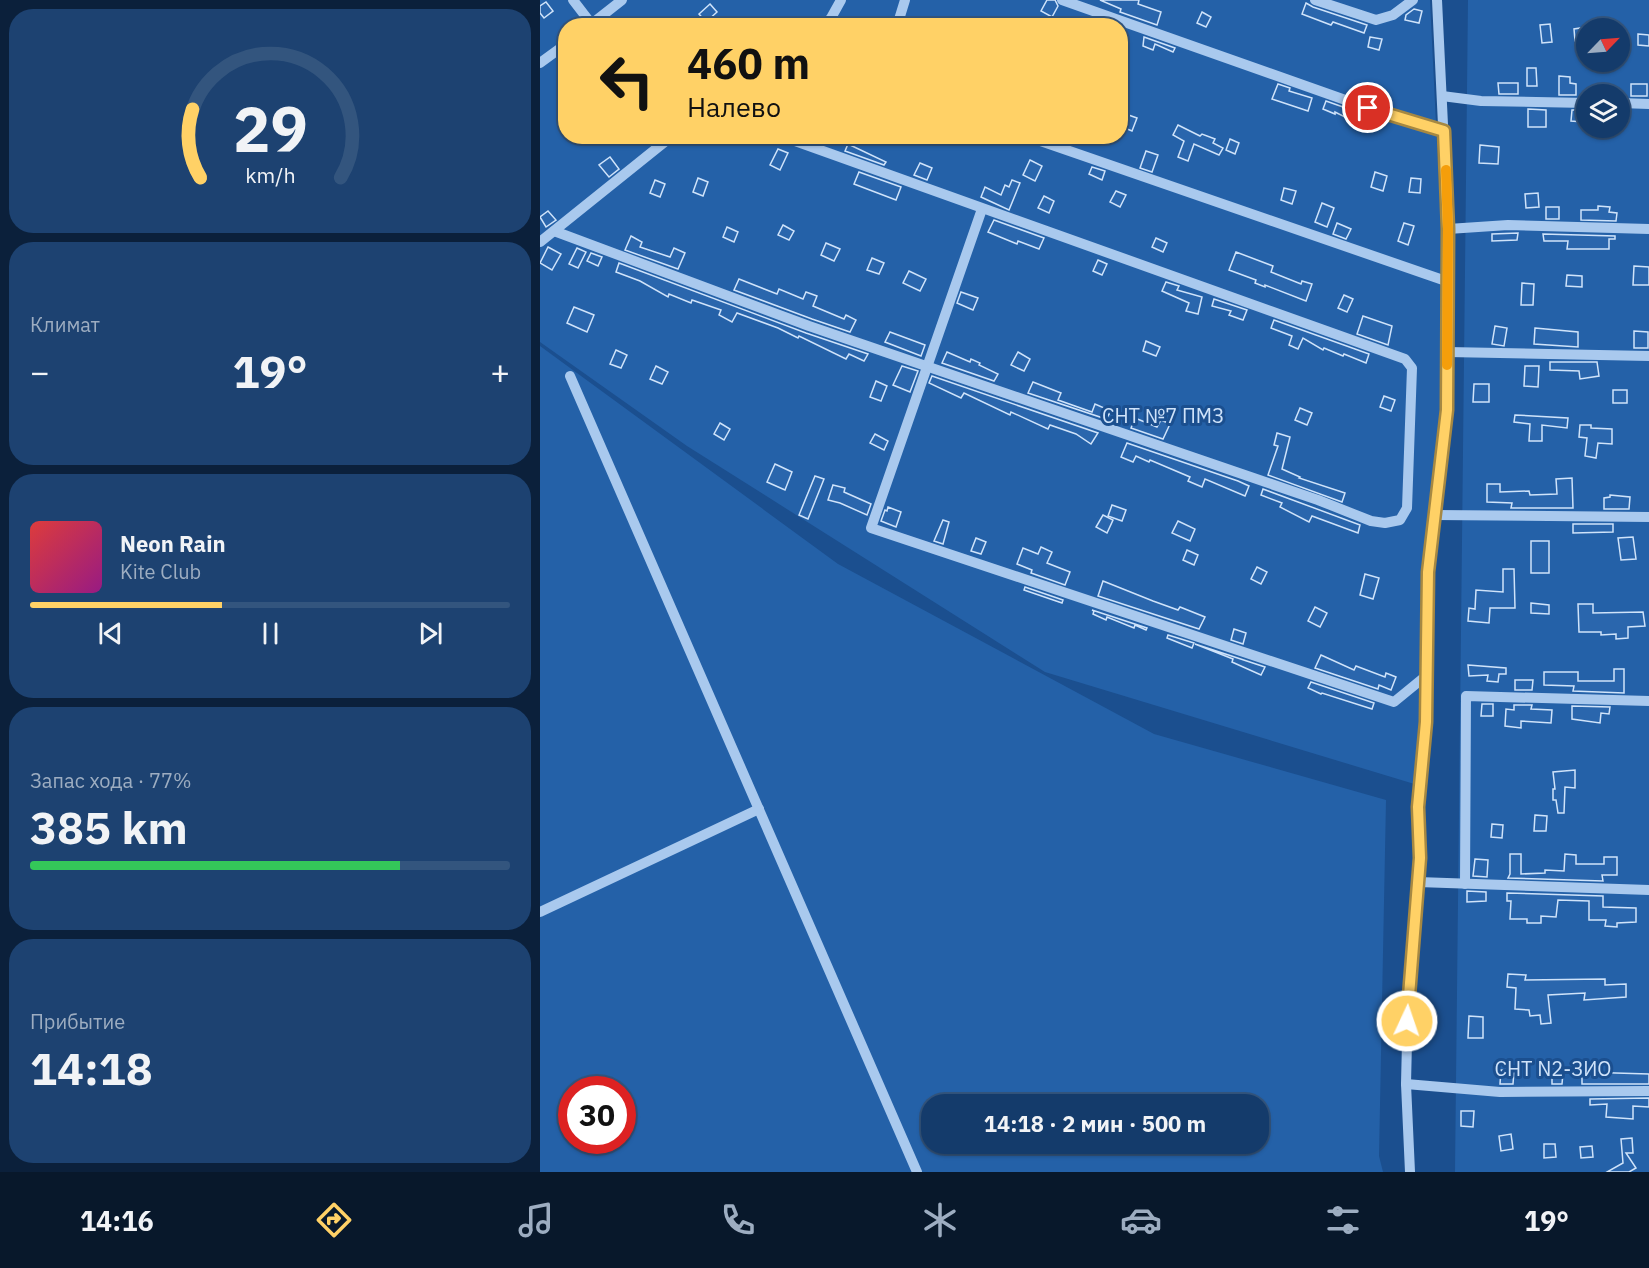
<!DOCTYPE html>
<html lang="ru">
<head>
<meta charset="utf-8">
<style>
  body { margin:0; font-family:"IBM Plex Sans",sans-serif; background:#1d4271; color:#f1f3f6; height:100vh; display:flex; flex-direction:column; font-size:22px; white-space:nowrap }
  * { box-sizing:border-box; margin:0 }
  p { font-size:20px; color:#9dadc1 }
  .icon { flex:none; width:33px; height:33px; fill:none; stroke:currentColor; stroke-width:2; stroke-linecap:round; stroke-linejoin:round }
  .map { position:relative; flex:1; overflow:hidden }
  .sheet { display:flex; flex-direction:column; gap:9px; padding:9px; background:#0b203b; width:540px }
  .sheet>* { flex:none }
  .guide { position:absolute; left:18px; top:18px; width:570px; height:126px; border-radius:24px; box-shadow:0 2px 4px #0004,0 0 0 2px #33557e; background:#ffd166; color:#111; overflow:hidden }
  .needle { width:39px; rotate:65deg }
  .controls { position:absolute; left:1036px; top:18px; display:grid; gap:12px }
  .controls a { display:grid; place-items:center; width:54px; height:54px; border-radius:50%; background:#143b6b; box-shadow:0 2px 4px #0004,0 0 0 2px #33557e; font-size:30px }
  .speed { position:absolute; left:18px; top:1076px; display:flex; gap:12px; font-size:30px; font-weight:700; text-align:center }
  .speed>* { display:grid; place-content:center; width:78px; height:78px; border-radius:50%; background:#143b6b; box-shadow:0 2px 4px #0004,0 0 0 2px #33557e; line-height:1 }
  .speed .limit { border:9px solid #d22; background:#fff; color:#111 }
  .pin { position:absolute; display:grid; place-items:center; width:51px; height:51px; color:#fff; margin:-26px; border:3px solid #fff; border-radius:50%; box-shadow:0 2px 6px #0007 }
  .me { position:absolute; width:66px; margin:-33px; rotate:3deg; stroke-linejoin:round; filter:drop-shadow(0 0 4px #0008) }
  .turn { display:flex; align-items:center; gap:21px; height:126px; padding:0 30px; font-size:27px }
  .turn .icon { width:78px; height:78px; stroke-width:2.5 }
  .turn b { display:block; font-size:42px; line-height:51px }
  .big { font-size:45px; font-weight:800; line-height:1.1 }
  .sheet .tile { flex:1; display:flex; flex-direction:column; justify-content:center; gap:9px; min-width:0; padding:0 21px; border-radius:24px; background:#1d4271 }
  .sheet .dial { align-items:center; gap:0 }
  .dial svg { height:156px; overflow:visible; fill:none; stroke:#33557e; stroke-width:7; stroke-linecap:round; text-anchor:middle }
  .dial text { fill:#f1f3f6; stroke:none }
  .song { display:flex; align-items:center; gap:18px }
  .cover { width:72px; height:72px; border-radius:9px; background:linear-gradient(135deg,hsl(0 70% 55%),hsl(310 70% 35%)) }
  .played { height:6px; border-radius:3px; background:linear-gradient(90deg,#ffd166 40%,#33557e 40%) }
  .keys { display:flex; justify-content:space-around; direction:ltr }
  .heat { display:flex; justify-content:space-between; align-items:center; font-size:33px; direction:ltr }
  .charge { height:9px; border-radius:4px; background:linear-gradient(90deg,#34c759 77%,#33557e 0) }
  .trip { position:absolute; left:381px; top:1094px; width:348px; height:60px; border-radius:24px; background:#143b6b; box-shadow:0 2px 4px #0004,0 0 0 2px #33557e; font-weight:800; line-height:60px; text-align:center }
  .tabs { display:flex; height:96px; justify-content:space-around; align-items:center; background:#08182b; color:#9dadc1 }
  .tabs .icon { width:42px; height:42px }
  .tabs .selected { color:#ffd166 }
  .tabs b { font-size:27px; color:#f1f3f6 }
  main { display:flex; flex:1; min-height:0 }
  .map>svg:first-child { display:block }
  .green { fill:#2461a8; fill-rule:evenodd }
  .building { fill:#2a66ad; stroke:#cfe3fa; stroke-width:1.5 }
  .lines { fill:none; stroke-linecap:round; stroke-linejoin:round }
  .minor { stroke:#a9c9ee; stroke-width:10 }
  .route-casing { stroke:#a68842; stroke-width:15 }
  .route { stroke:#ffd166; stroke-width:10 }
  .slow { stroke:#f59e0b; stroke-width:10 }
  .labels { text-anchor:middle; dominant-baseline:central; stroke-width:6; stroke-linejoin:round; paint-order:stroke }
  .park-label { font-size:20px; fill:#cfe3fa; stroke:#1b4f8f }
</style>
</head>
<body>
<main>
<section class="sheet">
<div class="tile dial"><svg viewBox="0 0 100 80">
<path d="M14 69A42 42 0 1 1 86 69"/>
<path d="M14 69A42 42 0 0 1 10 34" stroke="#ffd166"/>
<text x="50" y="56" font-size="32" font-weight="700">29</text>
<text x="50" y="72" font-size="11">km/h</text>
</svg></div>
<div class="tile"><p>Климат</p>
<div class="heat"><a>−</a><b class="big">19°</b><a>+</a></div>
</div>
<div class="tile">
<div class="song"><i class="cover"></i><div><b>Neon Rain</b><p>Kite Club</p></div></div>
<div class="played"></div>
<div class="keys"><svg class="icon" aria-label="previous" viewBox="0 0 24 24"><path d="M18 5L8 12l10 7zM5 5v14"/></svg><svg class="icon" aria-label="pause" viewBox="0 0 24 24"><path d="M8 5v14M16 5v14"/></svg><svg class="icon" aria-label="next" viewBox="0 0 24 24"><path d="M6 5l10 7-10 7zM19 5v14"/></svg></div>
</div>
<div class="tile"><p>Запас хода · 77%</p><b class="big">385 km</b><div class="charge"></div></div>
<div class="tile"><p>Прибытие</p><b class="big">14:18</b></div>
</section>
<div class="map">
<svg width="1109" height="1172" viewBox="0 0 1109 1172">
  <rect width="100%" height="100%" fill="#1b4f8f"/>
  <g class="green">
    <path d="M0,0H890L907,352L881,786L505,672L147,446L0,342ZM26,26H580V136H26Z"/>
    <path d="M928,0H1109V1172H915ZM1047,28H1080V62H1047ZM1047,94H1080V128H1047Z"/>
    <path d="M0,346L298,564L614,734L846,800L839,1156L843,1172H0ZM32,1089H82V1140H32ZM392,1104H718V1143H392Z"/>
  </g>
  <g class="building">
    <polygon points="507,0 515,0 518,6 512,17 501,11"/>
    <polygon points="560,0 599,0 598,4 621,12 617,25 580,12 581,9"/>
    <polygon points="6,2 13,11 4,18 0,13 0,6"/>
    <polygon points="766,3 773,7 827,25 824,33 793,22 791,25 762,14"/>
    <polygon points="170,4 177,12 166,22 159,14"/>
    <polygon points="874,9 882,11 879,23 865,20 866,15"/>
    <polygon points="662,12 671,17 666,27 657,23"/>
    <polygon points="1010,24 1012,42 1002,43 1000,25"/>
    <polygon points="1046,27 1047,39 1035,41 1034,29"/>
    <polygon points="1098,34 1109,35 1109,46 1098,45"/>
    <polygon points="604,37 635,48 633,52 615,44 613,50 603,46"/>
    <polygon points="830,37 842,39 839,50 828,47"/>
    <polygon points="987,68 996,68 997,86 987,86"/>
    <polygon points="1019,76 1030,77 1030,83 1036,84 1036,95 1019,95"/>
    <polygon points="958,83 978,83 978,94 959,94"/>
    <polygon points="738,84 750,88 749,91 772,98 768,111 732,99"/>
    <rect x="1091" y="84" width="16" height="12"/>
    <polygon points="786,101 837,119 835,126 812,118 811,120 795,112 795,114 783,109"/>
    <polygon points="988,109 1006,110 1006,127 988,127"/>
    <polygon points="1032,110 1044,110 1043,122 1031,121"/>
    <polygon points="580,112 597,118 592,131 580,126"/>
    <polygon points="638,125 660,136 662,134 675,139 673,143 683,148 679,155 654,144 648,161 638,157 644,141 633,135"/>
    <polygon points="690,139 699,143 695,154 686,150"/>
    <polygon points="308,144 346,162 344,165 305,151"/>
    <polygon points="940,145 959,147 958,164 939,163"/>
    <polygon points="238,149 248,153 240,170 230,165"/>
    <polygon points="606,151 618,155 612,172 600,168"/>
    <polygon points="70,157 79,169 69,177 59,165"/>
    <polygon points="490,160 502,166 495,181 483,175"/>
    <polygon points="380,163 392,168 387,180 374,175"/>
    <polygon points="552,167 565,171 562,180 549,174"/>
    <polygon points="319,172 361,187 356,200 314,184"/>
    <polygon points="835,172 847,176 843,191 831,187"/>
    <polygon points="158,178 168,182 163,196 153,192"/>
    <polygon points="871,178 881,179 880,193 869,192"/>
    <polygon points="115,180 125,184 120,197 110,193"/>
    <polygon points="472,180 480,183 469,210 441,197 445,187 461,195 465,185 469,187"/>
    <polygon points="744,188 756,191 752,204 741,200"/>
    <polygon points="576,191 586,195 580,207 570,202"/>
    <polygon points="998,193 999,207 986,208 985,194"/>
    <polygon points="504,196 514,201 509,213 498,208"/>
    <polygon points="782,203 794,208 787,227 775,222"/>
    <polygon points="1058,206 1070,207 1069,212 1077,213 1076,221 1041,220 1041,210 1058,210"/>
    <rect x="1006" y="207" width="13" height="12"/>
    <polygon points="8,211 16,220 6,227 0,217"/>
    <polygon points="454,220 504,238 499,249 478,241 477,244 448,232"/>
    <polygon points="797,223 811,229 806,239 793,234"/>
    <polygon points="864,223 874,226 868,245 858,241"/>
    <polygon points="243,225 254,231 249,240 238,235"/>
    <polygon points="187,227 198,232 194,242 183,237"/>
    <polygon points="978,233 977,240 952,241 952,234"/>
    <polygon points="1003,234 1075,236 1075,239 1069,239 1069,249 1027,249 1028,241 1004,241"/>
    <polygon points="91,236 102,242 100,247 130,257 134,248 145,253 138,269 85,250"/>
    <polygon points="616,238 627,243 623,252 612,247"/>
    <polygon points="286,243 300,249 294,261 281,255"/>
    <polygon points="8,247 21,254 12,270 0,263"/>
    <polygon points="37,248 46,252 38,268 29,264"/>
    <polygon points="696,252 733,266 731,272 761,284 762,281 772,284 766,301 725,285 725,287 715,283 716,280 689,270"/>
    <polygon points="51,253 62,257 58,266 47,261"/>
    <polygon points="332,258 344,263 339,274 327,270"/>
    <polygon points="558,260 567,264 562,275 553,271"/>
    <polygon points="79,263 266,333 328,354 324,361 309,354 306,359 259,336 258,338 238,328 197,313 192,322 179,315 181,310 152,300 151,303 129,294 128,297 100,281 76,272"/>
    <polygon points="1094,266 1109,267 1109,285 1093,285"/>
    <polygon points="369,271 386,279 380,291 363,283"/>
    <polygon points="1027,275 1042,276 1042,287 1026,286"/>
    <polygon points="199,279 237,294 239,289 263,299 266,292 277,296 273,306 304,319 306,315 316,320 310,332 272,319 194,290"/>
    <polygon points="626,282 639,286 637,290 662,297 658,314 646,311 649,303 622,291"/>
    <polygon points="982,283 994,284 993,305 981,305"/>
    <polygon points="421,292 438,298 433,310 417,303"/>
    <polygon points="804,295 813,299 807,312 798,308"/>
    <polygon points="674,299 707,310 703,320 689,315 691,311 672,306"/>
    <polygon points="34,307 54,315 47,332 27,323"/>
    <polygon points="823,316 852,326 848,345 817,334"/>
    <polygon points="734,320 829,354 826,363 804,354 803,356 784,348 783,350 763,338 758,349 749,345 752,336 731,328"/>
    <polygon points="955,326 967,328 964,346 952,344"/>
    <polygon points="995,328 1038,332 1038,347 994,344"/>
    <polygon points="1094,331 1108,332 1108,348 1094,348"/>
    <polygon points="350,332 385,345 381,356 345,342"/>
    <polygon points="606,341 620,347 616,356 603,351"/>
    <polygon points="76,350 87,355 81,368 70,364"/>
    <polygon points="407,352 430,362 431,359 440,363 439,365 458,374 454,381 402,363"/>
    <polygon points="478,352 490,359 484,371 471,365"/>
    <polygon points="1010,362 1057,362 1059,376 1040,379 1039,371 1010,370"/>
    <polygon points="116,366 128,372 122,384 110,379"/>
    <polygon points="362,366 378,371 370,392 353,385"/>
    <polygon points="985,366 999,366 998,387 984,386"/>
    <polygon points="392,376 558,433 551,444 536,434 510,425 508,429 471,412 470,415 424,393 421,398 389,383"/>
    <polygon points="336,381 347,386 341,401 330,397"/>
    <polygon points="493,382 521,393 518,400 552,412 555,404 571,411 566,419 488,393"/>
    <polygon points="934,384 949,384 949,402 933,402"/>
    <rect x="1073" y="390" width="14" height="13"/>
    <polygon points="844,396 855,400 851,411 840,407"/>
    <polygon points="760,408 772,413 767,425 755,420"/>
    <polygon points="975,415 1028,418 1027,428 1002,425 1002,441 989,441 990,424 974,422"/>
    <polygon points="595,418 617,427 621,420 630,424 623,439 591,428"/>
    <polygon points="180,423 190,429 184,440 174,434"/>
    <polygon points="1040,425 1051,425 1051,428 1072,429 1072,444 1058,443 1056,458 1045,456 1047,438 1039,437"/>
    <polygon points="737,433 750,437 742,469 760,477 759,478 805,493 802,502 728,475 738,446 734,445"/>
    <polygon points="335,434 348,441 344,450 330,443"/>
    <polygon points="587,443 698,481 709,486 705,496 665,479 662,487 648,481 650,477 610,460 609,462 596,456 593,462 581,457"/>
    <polygon points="235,464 252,472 245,490 227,482"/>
    <polygon points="275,476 284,479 268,519 259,515"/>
    <polygon points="1032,478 1033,508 971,508 972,503 947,502 947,484 960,484 960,492 989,491 990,495 1017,494 1016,479"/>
    <polygon points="293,485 305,488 304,492 331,504 327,515 300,503 288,500"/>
    <polygon points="723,489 820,525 818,533 772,516 769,522 740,507 742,503 721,495"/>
    <polygon points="1070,495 1090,497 1089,509 1064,509 1064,498 1070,497"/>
    <polygon points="572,505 586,510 582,521 568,516"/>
    <polygon points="348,507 361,512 356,527 341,521 345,510 347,511"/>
    <polygon points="563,515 573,520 567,533 556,527"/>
    <polygon points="403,520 409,522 403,544 394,541"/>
    <polygon points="638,521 655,529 650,541 632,533"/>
    <polygon points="1033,524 1073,524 1073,532 1033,533"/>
    <polygon points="1093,537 1096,559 1081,560 1078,538"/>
    <polygon points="436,538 446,542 441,554 431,551"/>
    <rect x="991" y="541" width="18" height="32"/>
    <polygon points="501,547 512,552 507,563 530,572 525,585 491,573 492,570 477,564 483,548 498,554"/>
    <polygon points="647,550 658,555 654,565 643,560"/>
    <polygon points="717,567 727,572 721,584 711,579"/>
    <polygon points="963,569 974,569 975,608 950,608 949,623 928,621 929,608 935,609 936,590 963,592"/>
    <polygon points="825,574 839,578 833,599 820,595"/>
    <polygon points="563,581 613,601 638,610 640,607 665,617 659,629 558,596"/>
    <polygon points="485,587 523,600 522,603 484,590"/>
    <polygon points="991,603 1009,605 1009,614 991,613"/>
    <polygon points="1038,604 1053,604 1053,613 1103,612 1105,626 1088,627 1088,638 1076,639 1076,634 1061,635 1061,632 1039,632"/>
    <polygon points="775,607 787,613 780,627 768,621"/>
    <polygon points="552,610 607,628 606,630 595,625 594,628 567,617 566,620 553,614 554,611"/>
    <polygon points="694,629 706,633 703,644 691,640"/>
    <polygon points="628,635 654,643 652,648 627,638"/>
    <polygon points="655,644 725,667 721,675 692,662 693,659"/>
    <polygon points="781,655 814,670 816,666 845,677 846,673 856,677 851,690 839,685 838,689 775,668"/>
    <polygon points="928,665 966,668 966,674 959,674 958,682 947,681 948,675 929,676"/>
    <polygon points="1074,669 1084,669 1084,693 1033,691 1034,686 1004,685 1004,672 1038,672 1038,681 1074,681"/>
    <polygon points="975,680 993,680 992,690 975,690"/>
    <polygon points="771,682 834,703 832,709 782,693 781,694 768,688"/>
    <polygon points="942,704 953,704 953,716 941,716"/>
    <polygon points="974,705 992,705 991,709 1012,710 1011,723 981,721 981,728 965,726 966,709 974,710"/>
    <polygon points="1032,706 1070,707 1069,714 1061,713 1060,723 1032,719"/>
    <polygon points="1035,770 1035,788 1025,787 1024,813 1018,813 1016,800 1013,800 1013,789 1015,789 1013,772"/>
    <polygon points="995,815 1007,816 1006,831 994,831"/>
    <polygon points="952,824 963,825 962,838 951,837"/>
    <polygon points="970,854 981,854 981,874 1005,873 1005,870 1024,871 1025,854 1036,855 1036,864 1064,864 1064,857 1077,857 1077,875 1062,875 1063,881 968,878 970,874"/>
    <polygon points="935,859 948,860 947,877 933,876"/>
    <polygon points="927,891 946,892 946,901 927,902"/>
    <polygon points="967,893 1063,896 1063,907 1096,908 1096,922 1077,923 1077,927 1065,926 1066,920 1049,920 1049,901 1018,900 1016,917 1001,916 1001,923 987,923 987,919 970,919 971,901 967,901"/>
    <polygon points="968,974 986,975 985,980 1065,979 1065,985 1086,984 1086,997 1044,1000 1045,993 1008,995 1011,1023 1001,1024 1000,1015 990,1016 989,1010 975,1009 976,988 967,987"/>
    <polygon points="929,1016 943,1017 943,1038 928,1038"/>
    <polygon points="961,1070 974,1071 973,1084 960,1084"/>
    <polygon points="1012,1072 1023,1073 1022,1084 1012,1084"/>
    <polygon points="1042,1072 1109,1074 1109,1084 1042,1084"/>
    <polygon points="1109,1098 1109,1107 1093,1106 1093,1119 1066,1117 1067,1104 1050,1105 1050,1099"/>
    <polygon points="921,1111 934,1111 933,1127 921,1126"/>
    <polygon points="971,1134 973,1149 961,1151 959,1136"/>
    <polygon points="1092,1138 1093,1153 1086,1153 1096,1168 1089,1172 1067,1172 1083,1163 1081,1139"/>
    <polygon points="1004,1144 1015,1144 1016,1157 1004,1158"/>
    <polygon points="1052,1146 1053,1157 1041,1158 1040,1147"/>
  </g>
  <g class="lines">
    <g class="minor">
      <polyline points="33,0 53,26"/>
      <polyline points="522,0 828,108 904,131"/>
      <polyline points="775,0 836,20 853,15 873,0"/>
      <polyline points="49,26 82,0"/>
      <polyline points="283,26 291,18 301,0"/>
      <polyline points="357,26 365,0"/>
      <polyline points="0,63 26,44"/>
      <polyline points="902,96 941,101 1047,103"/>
      <polyline points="1080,103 1109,104"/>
      <polyline points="486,136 903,280"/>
      <polyline points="442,209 331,528 854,702 887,675"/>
      <polyline points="908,229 968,225 1109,229"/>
      <polyline points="14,231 269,326 778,500 831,521 845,523 860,520 867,508 872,368 865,359 241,136"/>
      <polyline points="0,242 132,136"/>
      <polyline points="907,352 1109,356"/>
      <polyline points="30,376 377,1172"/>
      <polyline points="895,515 1109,517"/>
      <polyline points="878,882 1109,890"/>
      <polyline points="925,884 926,696 1109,701"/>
      <polyline points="0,912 219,809"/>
      <polyline points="866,1084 960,1092 1109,1091"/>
      <polyline points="870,1172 866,1084 868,1000 880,858 878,807 886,722 888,572 907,410 908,229 897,0"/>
    </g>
  </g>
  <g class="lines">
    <g class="route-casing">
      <polyline id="route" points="828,108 904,131 908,229 907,410 888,572 886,722 878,807 880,858 867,1021"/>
    </g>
    <use href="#route" class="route"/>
    <polyline class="slow" points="906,170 908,229 907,365"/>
  </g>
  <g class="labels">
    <g class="park-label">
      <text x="623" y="415">СНТ №7 ПМЗ</text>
      <text x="1013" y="1068">СНТ N2-ЗИО</text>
    </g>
  </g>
</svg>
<div class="controls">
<a><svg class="needle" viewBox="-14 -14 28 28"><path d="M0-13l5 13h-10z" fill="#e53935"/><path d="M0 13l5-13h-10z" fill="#9dadc1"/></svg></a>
<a><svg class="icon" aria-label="layers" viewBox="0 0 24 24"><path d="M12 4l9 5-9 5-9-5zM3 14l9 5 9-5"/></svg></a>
</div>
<div class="speed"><div class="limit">30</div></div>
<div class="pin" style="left:828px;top:108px;background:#d93025"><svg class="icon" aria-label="arrive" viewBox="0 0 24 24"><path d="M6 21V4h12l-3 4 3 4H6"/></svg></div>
<svg class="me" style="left:867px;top:1021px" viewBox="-20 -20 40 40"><circle r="17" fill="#ffd166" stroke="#fff" stroke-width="3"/><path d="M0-11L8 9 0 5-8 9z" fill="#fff"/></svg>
<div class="trip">14:18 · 2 мин · 500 m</div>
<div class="guide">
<div class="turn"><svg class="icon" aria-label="left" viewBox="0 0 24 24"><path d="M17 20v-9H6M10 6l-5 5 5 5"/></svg><div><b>460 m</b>Налево</div></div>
</div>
</div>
</main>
<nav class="tabs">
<b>14:16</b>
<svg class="icon selected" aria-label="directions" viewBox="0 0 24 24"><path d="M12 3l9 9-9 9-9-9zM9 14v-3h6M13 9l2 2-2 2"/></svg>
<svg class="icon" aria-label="music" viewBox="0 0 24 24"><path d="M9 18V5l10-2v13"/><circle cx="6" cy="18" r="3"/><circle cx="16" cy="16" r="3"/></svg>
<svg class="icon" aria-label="phone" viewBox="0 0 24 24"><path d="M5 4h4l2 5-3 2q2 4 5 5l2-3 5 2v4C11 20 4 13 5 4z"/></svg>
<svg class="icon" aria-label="climate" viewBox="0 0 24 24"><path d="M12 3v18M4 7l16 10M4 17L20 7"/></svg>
<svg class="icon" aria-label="car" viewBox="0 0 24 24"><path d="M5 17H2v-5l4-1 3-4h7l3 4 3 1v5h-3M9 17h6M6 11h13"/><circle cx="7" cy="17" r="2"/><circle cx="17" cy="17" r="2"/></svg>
<svg class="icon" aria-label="filters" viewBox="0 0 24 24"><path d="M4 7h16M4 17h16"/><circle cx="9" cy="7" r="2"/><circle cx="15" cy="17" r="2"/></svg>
<b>19°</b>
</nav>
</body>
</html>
